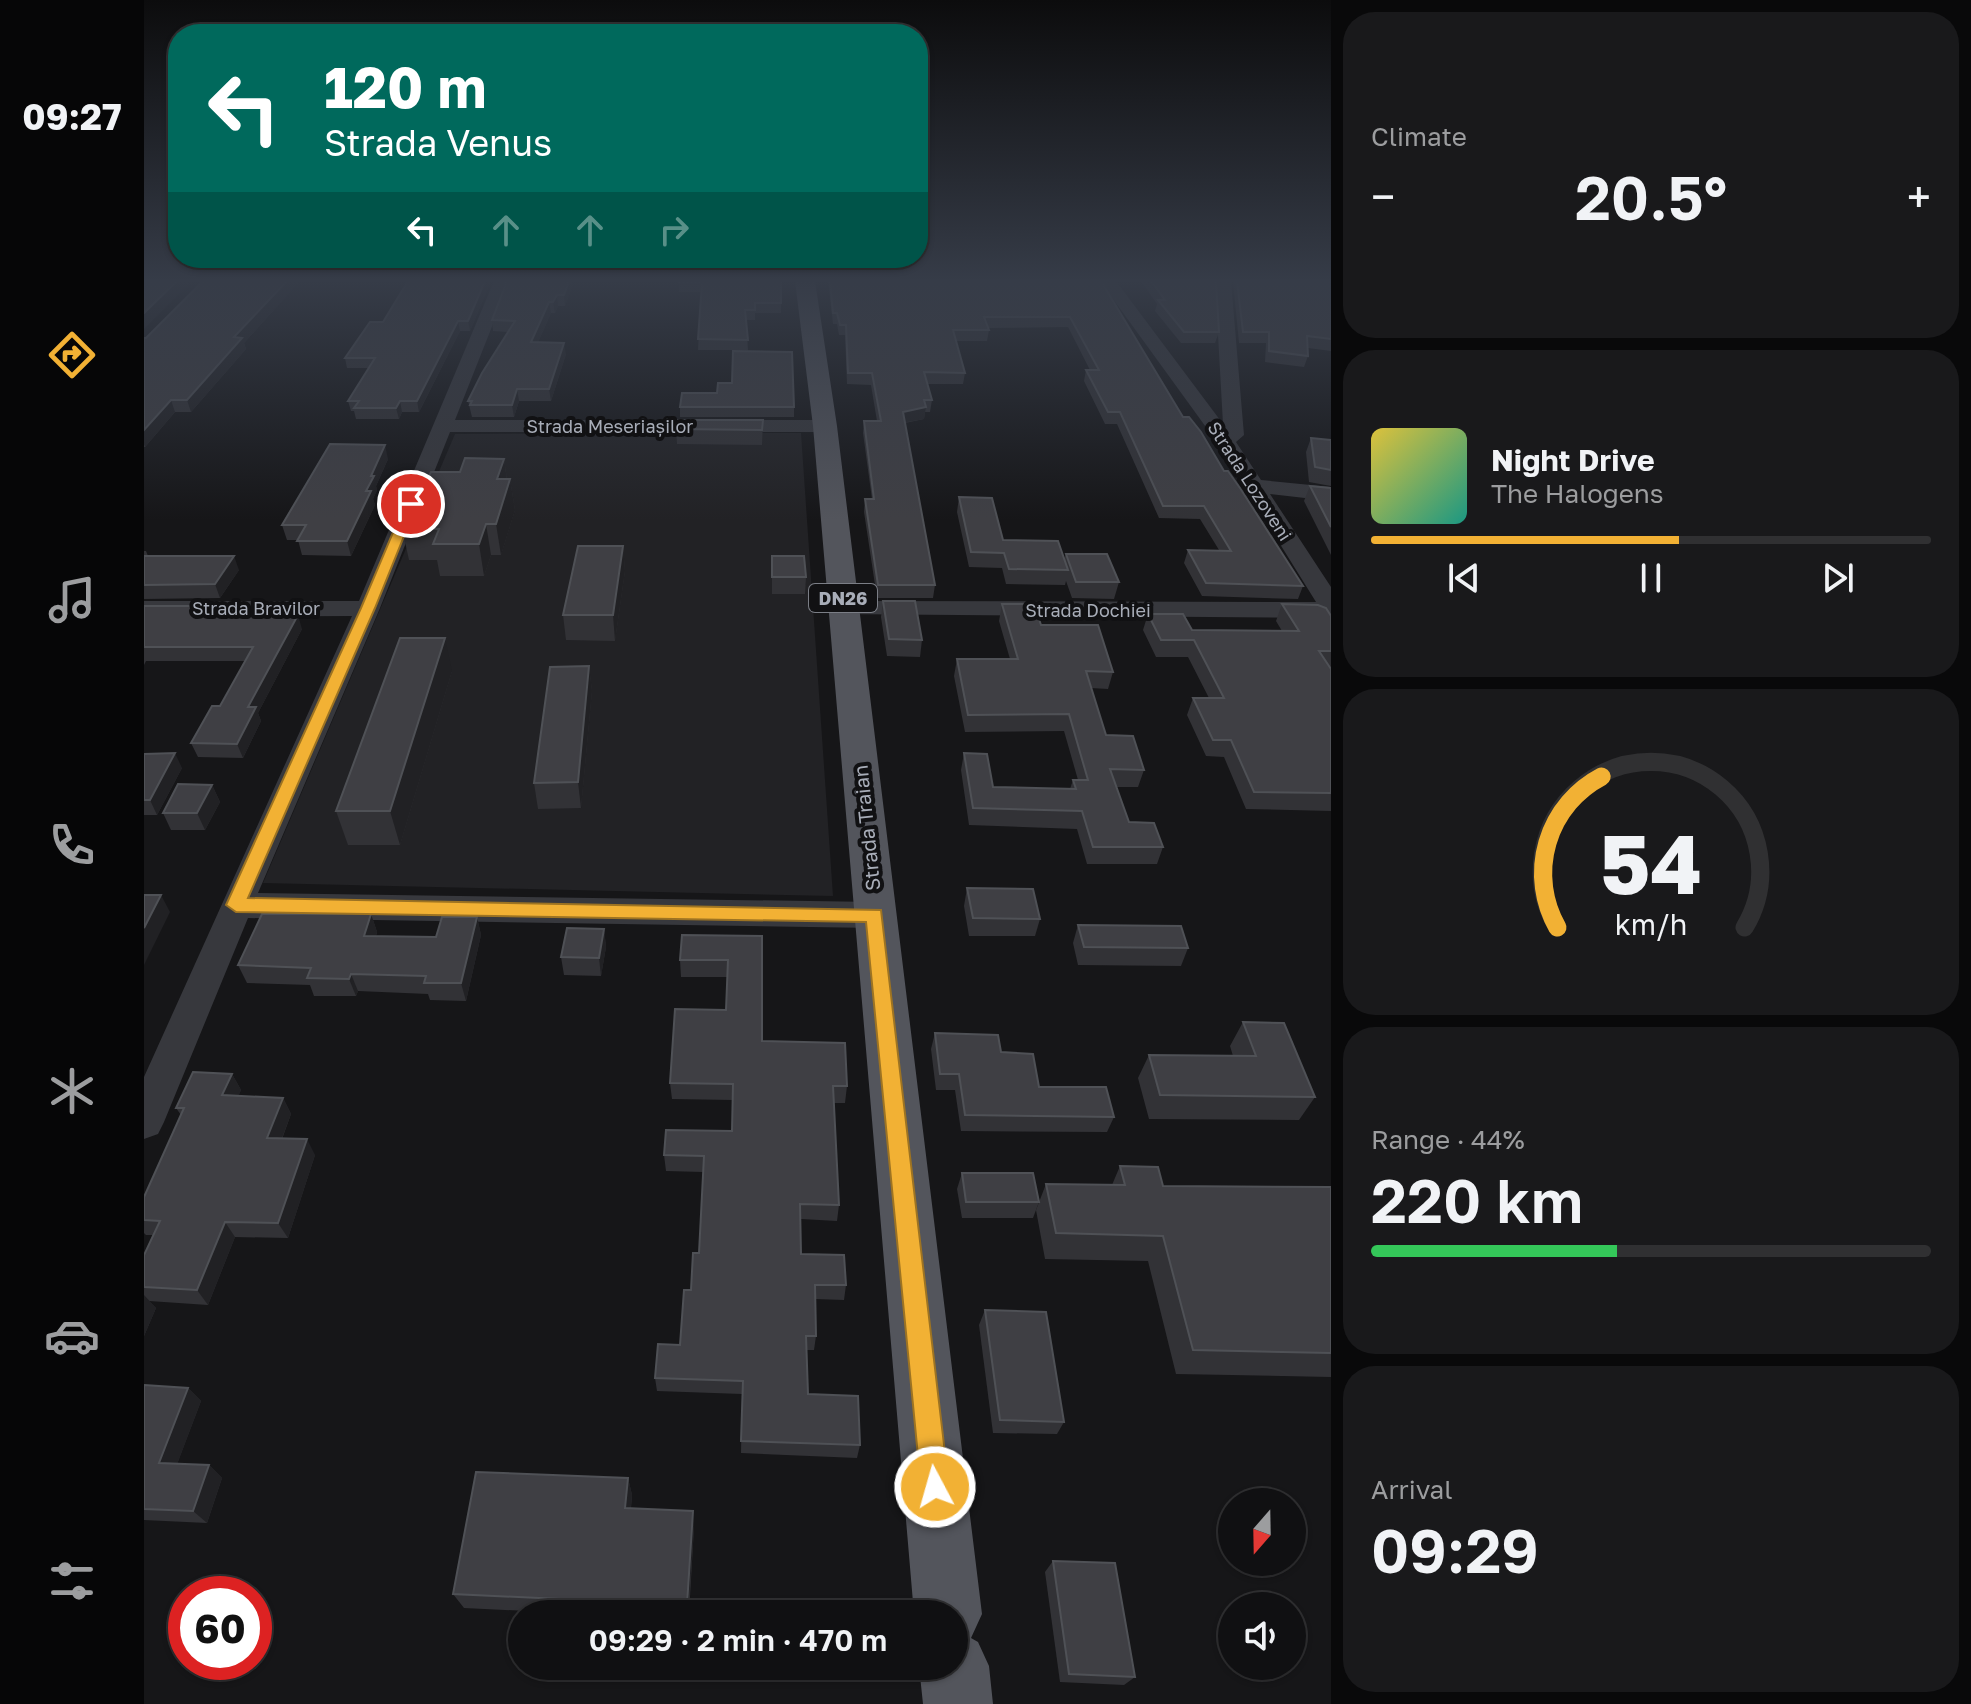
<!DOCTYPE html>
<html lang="en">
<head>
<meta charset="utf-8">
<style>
  body { margin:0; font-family:"Golos Text",sans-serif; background:#19191b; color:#f1f3f6; height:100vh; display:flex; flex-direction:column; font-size:30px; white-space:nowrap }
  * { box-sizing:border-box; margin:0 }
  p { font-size:26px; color:#9c9d9f }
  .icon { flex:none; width:44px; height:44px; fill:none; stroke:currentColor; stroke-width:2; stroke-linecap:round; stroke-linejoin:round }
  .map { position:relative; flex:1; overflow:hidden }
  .side { display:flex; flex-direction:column; gap:12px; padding:12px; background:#09090a; width:640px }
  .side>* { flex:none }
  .hud { position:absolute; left:24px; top:24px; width:760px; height:244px; border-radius:32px; box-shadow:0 2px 6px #0004,0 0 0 2px #303032; background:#00695c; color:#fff; overflow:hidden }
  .needle { width:52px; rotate:200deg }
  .fabs { position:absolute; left:1074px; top:1488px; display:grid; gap:16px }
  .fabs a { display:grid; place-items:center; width:88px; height:88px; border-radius:50%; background:#101012; box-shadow:0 2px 6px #0004,0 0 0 2px #303032; font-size:40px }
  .speed { position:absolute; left:24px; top:1576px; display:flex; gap:16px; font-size:40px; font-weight:700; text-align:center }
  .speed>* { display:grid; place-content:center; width:104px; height:104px; border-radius:50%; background:#101012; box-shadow:0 2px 6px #0004,0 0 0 2px #303032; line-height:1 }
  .speed .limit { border:12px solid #d22; background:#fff; color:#111 }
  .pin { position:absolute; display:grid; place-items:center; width:68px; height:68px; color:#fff; margin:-34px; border:4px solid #fff; border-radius:50%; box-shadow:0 2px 8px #0007 }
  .me { position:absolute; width:88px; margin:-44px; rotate:354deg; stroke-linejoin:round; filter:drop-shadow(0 0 6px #0008) }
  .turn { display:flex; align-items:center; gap:28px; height:168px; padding:0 24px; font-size:36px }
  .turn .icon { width:104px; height:104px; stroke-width:2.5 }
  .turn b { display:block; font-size:56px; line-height:68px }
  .lanes { display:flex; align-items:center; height:76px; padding:0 24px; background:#0003; justify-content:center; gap:40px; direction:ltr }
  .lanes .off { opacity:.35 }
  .big { font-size:60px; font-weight:600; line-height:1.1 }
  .side .card { flex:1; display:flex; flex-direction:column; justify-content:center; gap:12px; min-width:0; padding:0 28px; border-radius:32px; background:#19191b }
  .side .dial { align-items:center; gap:0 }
  .dial svg { height:208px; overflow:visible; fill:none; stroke:#303032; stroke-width:7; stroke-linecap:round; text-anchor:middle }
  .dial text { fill:#f1f3f6; stroke:none }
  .song { display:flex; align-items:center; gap:24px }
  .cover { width:96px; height:96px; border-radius:12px; background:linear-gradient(135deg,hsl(50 70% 55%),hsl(170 70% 35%)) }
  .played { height:8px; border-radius:4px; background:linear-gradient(90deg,#f2b134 55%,#303032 55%) }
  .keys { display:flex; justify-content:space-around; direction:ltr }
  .heat { display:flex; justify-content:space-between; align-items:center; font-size:44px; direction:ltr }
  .charge { height:12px; border-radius:6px; background:linear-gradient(90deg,#34c759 44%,#303032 0) }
  .trip { position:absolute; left:364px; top:1600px; width:460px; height:80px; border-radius:40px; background:#101012; box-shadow:0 2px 6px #0004,0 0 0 2px #303032; font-weight:600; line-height:80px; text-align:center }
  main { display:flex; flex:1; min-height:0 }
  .dock { display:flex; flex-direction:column; width:144px; justify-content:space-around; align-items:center; background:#060607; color:#9c9d9f }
  .dock .icon { width:56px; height:56px }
  .dock .on { color:#f2b134 }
  .dock b { font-size:36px; color:#f1f3f6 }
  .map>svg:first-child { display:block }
  .built { fill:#222225 }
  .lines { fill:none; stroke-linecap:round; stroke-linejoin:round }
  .minor { fill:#37383d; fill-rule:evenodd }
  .major { fill:#53555c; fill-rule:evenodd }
  .wall { fill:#323236 }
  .shaded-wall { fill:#212124 }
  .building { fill:#3f3f44; stroke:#4f5156; stroke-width:2 }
  .route { fill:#f2b134; stroke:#9d7322; stroke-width:2 }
  .labels { text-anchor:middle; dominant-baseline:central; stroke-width:8; stroke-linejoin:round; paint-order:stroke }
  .far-street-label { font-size:18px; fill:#a8adb8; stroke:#111113 }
  .shield { fill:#111113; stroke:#7b7e86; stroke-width:2 }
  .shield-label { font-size:18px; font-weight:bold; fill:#a8adb8 }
  .street-label { font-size:20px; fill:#a8adb8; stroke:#111113 }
</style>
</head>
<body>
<main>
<nav class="dock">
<b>09:27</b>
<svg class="icon on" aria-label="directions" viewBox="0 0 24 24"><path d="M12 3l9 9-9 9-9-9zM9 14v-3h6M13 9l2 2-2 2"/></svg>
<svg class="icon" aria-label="music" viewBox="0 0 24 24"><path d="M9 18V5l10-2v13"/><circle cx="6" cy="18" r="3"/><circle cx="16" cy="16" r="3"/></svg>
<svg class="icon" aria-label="phone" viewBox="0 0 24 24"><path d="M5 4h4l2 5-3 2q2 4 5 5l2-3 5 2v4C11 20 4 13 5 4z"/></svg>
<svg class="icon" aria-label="climate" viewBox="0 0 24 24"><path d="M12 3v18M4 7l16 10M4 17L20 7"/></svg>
<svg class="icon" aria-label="car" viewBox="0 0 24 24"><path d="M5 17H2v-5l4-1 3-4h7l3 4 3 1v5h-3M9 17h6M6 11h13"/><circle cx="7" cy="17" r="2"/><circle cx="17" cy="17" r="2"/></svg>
<svg class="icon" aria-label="filters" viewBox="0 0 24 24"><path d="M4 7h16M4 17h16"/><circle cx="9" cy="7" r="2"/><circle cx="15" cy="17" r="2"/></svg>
</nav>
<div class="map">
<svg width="1187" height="1704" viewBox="0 0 1187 1704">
  <rect width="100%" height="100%" fill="#161618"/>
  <polygon class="built" points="657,433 689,896 119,883 311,434"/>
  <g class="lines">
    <g class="minor">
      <polygon points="350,281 366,281 311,420 681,420 691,426 681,432 306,432 236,608 114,893 731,902 743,906 748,915 743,924 731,928 104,918 20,1122 14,1134 0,1139 0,1077 208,616 0,617 0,601 215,601"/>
      <polygon points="956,281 972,281 1079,424 1071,281 1087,281 1100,435 1092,442 1117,480 1187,487 1187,501 1126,494 1187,587 1187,618 692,614 688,609 692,604 701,601 1172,602 1072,441"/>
    </g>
    <polygon class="major" points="651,281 671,281 693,426 838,1614 827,1638 834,1642 845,1666 849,1704 779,1704 775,1666 810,1666 810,1614 770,1614 669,426"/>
  </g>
  <g class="wall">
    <polygon points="59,281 156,281 100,343 102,349 47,412 31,412 1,447 0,447 0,338 2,338"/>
    <polygon points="347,281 326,331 316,331 275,412 258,412 255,419 212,419 210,411 207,411 204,401 225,368 203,368 201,358 239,322"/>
    <polygon points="430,281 421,306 414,306 411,313 407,313 394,342 422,354 407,401 375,401 370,417 328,417 324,401 364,332 349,331 348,320"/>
    <polygon points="535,281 637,281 637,313 611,313 611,320 602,320 604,350 554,350 557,292 535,292"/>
    <polygon points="684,281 957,281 1039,417 1080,471 1159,586 1154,599 1058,596 1040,563 1044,550 1075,550 1056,519 1015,518 973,424 961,424 940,381 942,370 946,370 924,327 844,328 845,330 843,341 812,341 821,373 819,384 783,384 788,400 786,412 781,412 780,419 761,423 791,585 789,598 733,598 720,512 721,499 728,499 719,433 720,421 733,421 727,385 703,384 701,335 695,335 693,324 689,324"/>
    <polygon points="997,281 1072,281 1075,332 1071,343 1037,343 1011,311 1013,304"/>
    <polygon points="1089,281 1187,281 1187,351 1164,348 1164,356 1160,367 1121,362 1122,343 1095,343"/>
    <rect x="536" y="407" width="114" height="10"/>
    <polygon points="619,420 618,445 533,444 532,429"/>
    <polygon points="1167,438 1187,440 1187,486 1165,482 1162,452"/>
    <polygon points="244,459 232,486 233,490 229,499 231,505 207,556 158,555 154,540 143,540 138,525"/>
    <polygon points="360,459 363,479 366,479 371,510 357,555 347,555 340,576 296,576 293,560 265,560 258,528 316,472"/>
    <polygon points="1166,486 1187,488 1187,555 1160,501"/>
    <polygon points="815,497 859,540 920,559 922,554 975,582 970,599 928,598 922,581 921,585 862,584 858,568 825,567 813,512"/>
    <polygon points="479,546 481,571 471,641 422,640 419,615"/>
    <polygon points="0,551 2,551 4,556 95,570 76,598 0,599"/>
    <polygon points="628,556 662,577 661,594 628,594"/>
    <polygon points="739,601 778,640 776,657 743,656 737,617"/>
    <polygon points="858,604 897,625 969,672 964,689 947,688 962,735 1000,770 994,787 972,787 985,822 1019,847 1013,864 943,864 933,829 825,825 817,770 820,753 849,787 926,789 929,780 934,780 920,731 821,732 810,676 813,659 866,659 855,621"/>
    <polygon points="1138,604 1187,616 1187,811 1102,809 1080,757 1062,756 1043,715 1049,698 1065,698 1044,657 1012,657 999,630 1004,614 1048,630 1138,631 1132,621"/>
    <polygon points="0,606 56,606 59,613 158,629 114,713 117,721 99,758 54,757 47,743 76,706 101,661 2,661 0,665"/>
    <polygon points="445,666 448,691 437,808 394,809 390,783"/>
    <polygon points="308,671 256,845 204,845 192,811"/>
    <polygon points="0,754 38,768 13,815 0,815"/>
    <polygon points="68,785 76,802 61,830 27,830 19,813"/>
    <polygon points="823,888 896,919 891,936 825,936 820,906"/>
    <polygon points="227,914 233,932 232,936 292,937 333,917 337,935 322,1001 286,1000 284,994 214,991 212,996 170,996 166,985 103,983 94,965"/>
    <polygon points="934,925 1044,948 1037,966 934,965 929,943"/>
    <polygon points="460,929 462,947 457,976 420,975 417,957"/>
    <polygon points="618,936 618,1041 703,1086 701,1103 690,1103 695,1205 693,1221 657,1219 657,1254 702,1285 700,1300 671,1299 672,1336 670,1350 663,1350 664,1394 716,1445 713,1458 597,1453 598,1394 513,1391 511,1378 536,1345 555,1253 559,1172 522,1171 520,1155 588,1131 589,1100 528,1099 526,1083 582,1010 583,977 537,977 536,960"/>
    <polygon points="1099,1022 1171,1097 1155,1120 1005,1119 994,1078 1005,1055 1089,1056 1086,1046"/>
    <polygon points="791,1033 857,1052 895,1087 970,1117 963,1132 817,1131 811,1090 792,1090 787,1049"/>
    <polygon points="88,1074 97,1090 94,1096 139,1098 147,1114 138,1139 171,1155 144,1238 91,1237 64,1305 5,1301 12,1308 0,1336 0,1255 9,1235 2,1235 0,1233 0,1197 37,1115 32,1108"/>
    <polygon points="976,1166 1019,1186 1187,1187 1187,1377 1032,1374 1004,1261 901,1259 892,1210 902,1184 968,1185"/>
    <polygon points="818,1173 895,1202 889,1218 818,1218 813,1189"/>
    <polygon points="841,1310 920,1422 913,1434 849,1433 835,1325"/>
    <polygon points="0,1385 44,1388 57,1401 33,1464 65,1465 78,1478 63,1523 0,1520"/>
    <polygon points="484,1478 488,1495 487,1508 550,1527 545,1614 445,1614 320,1608 309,1594"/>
    <polygon points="909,1561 991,1677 980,1685 916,1682 901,1572"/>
    <polygon points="654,1666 746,1666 745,1668"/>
  </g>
  <g class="shaded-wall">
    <polygon points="33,281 48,281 0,329 0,313"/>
    <polygon points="143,281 156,281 100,343 102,349 47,412 43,400 90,337"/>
    <polygon points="341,281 347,281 326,331 324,321"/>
    <polygon points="425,281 430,281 421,306 420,295"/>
    <polygon points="413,295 414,306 411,313 409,302"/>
    <polygon points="405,302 407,313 389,354 387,342"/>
    <polygon points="314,321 316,331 275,412 273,401"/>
    <polygon points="420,343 422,354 407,401 405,389"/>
    <polygon points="373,389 375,401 370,417 368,405"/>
    <polygon points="27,400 31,412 1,447 0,444 0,430"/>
    <polygon points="256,401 258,412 255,419 252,408"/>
    <polygon points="782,407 780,419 758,423 759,412"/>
    <polygon points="241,445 244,459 232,486 233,490 229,499 231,505 207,556 203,541 222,491 227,476"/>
    <polygon points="360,459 364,487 366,479 371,510 357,555 352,524 353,479"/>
    <polygon points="342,524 347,555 340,576 335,544"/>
    <polygon points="479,546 481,571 471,641 469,615"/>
    <polygon points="90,556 95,570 76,598 71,584"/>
    <polygon points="154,615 158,629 114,713 117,721 99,758 93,744 104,707"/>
    <polygon points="301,638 308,671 256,845 246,811"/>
    <polygon points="445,666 448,691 437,808 434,782"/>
    <polygon points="31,753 38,768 13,815 6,800"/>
    <polygon points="68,785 76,802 61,830 53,813"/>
    <polygon points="17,895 26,912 0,965 0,928"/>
    <polygon points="227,914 233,932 226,953 220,936"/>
    <polygon points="333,917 337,935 322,1001 317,983"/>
    <polygon points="460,929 462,947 457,976 455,958"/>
    <polygon points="207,974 214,991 212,996 205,979"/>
    <polygon points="88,1074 97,1090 88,1111 78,1095"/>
    <polygon points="139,1098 147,1114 132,1154 123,1138"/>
    <polygon points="163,1139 171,1155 144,1238 134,1223"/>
    <polygon points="81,1222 91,1237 64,1305 53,1290"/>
    <polygon points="0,1295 12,1308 0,1336"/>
    <polygon points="44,1388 57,1401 29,1475 15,1463"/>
    <polygon points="65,1465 78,1478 63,1523 49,1511"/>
    <polygon points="484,1478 488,1495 485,1524 481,1508"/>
    <polygon points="549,1511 550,1527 544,1614 543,1605"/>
  </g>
  <g class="building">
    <polygon points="0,281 33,281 0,313"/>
    <polygon points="59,281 143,281 90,337 98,338 43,400 27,400 0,430 0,338 2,338"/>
    <polygon points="264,281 341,281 324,321 314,321 273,401 256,401 252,408 210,408 215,401 204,401 231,358 201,358 226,322 239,322"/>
    <polygon points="363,281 425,281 420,295 413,295 409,302 405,302 387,342 420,343 405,389 373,389 368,405 326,405 328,401 324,401 338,373 371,321 348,320"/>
    <polygon points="535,281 637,281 637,303 611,303 611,310 601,310 604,340 554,339 558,283 535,282"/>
    <polygon points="686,281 957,281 1039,417 1045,417 1057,432 1080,471 1084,471 1096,488 1159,586 1062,583 1044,550 1087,551 1060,506 1019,506 976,412 964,412 942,370 955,370 926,317 840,317 845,330 809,330 821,373 780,372 788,400 780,400 782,407 759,412 791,585 734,585 721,499 730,499 720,421 737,421 728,373 704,373 702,325 696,325 693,313 689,313"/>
    <polygon points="1007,281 1072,281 1075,332 1040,332 1014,300 1021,300"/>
    <polygon points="1093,281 1187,281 1187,339 1163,336 1164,356 1125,351 1125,332 1099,332"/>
    <polygon points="589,351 648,352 650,407 536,407 538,393 573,393 574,383 588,383"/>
    <polygon points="533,420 619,420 618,430 532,429"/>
    <polygon points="1167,438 1187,440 1187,470 1171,467"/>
    <polygon points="186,444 241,445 227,476 230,476 222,491 227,491 203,541 153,541 162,525 138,525"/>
    <polygon points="321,458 360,459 353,479 366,479 352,524 342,524 335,544 289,544 295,529 258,528 287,472 316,472"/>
    <polygon points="1166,486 1187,488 1187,527"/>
    <polygon points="815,497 848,498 859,540 914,541 924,570 865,569 860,553 827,552"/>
    <polygon points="434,546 479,546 469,615 419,615"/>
    <polygon points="922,554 963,554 975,582 932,582"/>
    <polygon points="0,556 90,556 71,584 0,585"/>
    <polygon points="628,556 660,556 662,577 628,577"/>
    <polygon points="739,601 771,601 778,640 745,639"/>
    <polygon points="858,604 890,604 897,625 954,625 969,672 942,671 962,735 989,736 1000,770 966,769 985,822 1010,823 1019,847 949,847 938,811 829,808 820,753 843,754 849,787 932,789 929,780 944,780 925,714 824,715 813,659 874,659"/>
    <polygon points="1138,604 1174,605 1182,608 1187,616 1187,651 1175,651 1187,669 1187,793 1110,792 1087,740 1069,740 1049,698 1080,698 1050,640 1017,640 1004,614 1039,614 1048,630 1155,631"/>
    <polygon points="0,606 56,606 51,613 154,615 104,707 112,707 93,744 47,743 68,706 76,706 109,647 0,647"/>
    <polygon points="256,638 301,638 246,811 192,811"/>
    <polygon points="445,666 434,782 390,783 406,667"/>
    <polygon points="31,753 6,800 0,800 0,754"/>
    <polygon points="34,784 68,785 53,813 19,813"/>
    <polygon points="823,888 889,889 896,919 829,918"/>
    <polygon points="0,895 17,895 0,928"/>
    <polygon points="118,914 227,914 220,936 292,937 298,917 333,917 317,983 280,983 282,976 207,974 205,979 163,978 167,968 94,965"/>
    <polygon points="934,925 1037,926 1044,948 940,947"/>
    <polygon points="423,928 460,929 455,958 417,957"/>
    <polygon points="538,935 618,936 618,1041 701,1043 703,1086 689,1086 695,1205 656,1204 657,1254 700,1255 702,1285 671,1285 672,1336 662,1336 664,1394 714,1396 716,1445 597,1441 599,1381 511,1378 514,1344 536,1345 540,1290 547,1290 549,1253 555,1253 560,1156 520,1155 522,1130 588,1131 589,1084 526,1083 531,1009 582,1010 584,960 536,960"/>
    <polygon points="1099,1022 1140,1023 1171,1097 1016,1095 1005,1055 1112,1056"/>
    <polygon points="791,1033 854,1035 857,1052 889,1054 895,1087 962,1087 970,1117 821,1115 815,1074 796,1074"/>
    <polygon points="49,1072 88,1074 78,1095 139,1098 123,1138 163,1139 134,1223 81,1222 53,1290 0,1287 0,1255 16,1221 0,1220 0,1197 40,1108 32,1108"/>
    <polygon points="976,1166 1014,1167 1019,1186 1187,1187 1187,1353 1049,1350 1019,1236 912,1233 902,1184 981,1185"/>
    <polygon points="818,1173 889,1173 895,1202 822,1202"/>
    <polygon points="841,1310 902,1312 920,1422 856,1420"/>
    <polygon points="0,1385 44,1388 15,1463 65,1465 49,1511 0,1509"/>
    <polygon points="332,1472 484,1478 481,1508 549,1511 543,1605 309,1594"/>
    <polygon points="909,1561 971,1563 991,1677 925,1674"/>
    <polygon points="634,1604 746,1607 746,1614 634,1614"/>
  </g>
  <linearGradient id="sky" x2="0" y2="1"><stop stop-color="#0c0c0d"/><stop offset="0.54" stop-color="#363c48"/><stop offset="1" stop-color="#363c48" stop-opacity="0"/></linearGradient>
  <rect width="1187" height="520" fill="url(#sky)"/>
  <polygon class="route" points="267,501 273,504 231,608 104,898 737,910 805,1487 801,1497 791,1501 781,1497 777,1487 722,922 92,912 82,905 217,608 261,504"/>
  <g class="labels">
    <g class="far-street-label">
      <text x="466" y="426">Strada Meseriașilor</text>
      <text transform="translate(1106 481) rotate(57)">Strada Lozoveni</text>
      <text x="112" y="608">Strada Bravilor</text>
      <text x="944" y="610">Strada Dochiei</text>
    </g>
    <rect class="shield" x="665" y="584" width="68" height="28" rx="6"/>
    <g class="shield-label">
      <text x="699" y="598">DN26</text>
    </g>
    <g class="street-label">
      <text transform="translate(722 828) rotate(-96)">Strada Traian</text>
    </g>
  </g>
</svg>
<div class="fabs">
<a><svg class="needle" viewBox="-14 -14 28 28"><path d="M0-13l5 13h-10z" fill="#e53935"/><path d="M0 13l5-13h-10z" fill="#9c9d9f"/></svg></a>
<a><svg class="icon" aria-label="sound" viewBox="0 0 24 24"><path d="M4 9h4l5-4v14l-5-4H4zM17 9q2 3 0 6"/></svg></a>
</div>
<div class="speed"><div class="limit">60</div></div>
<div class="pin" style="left:267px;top:504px;background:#d93025"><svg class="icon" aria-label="arrive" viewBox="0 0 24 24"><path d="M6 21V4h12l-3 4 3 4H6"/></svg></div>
<svg class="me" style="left:791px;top:1487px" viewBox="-20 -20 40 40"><circle r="17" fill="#f2b134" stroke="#fff" stroke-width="3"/><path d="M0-11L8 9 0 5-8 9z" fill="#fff"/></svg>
<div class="trip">09:29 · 2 min · 470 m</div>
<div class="hud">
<div class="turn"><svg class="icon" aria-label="left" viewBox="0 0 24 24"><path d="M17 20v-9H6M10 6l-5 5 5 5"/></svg><div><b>120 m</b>Strada Venus</div></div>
<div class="lanes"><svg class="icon" aria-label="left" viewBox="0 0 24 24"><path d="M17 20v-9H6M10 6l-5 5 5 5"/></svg><svg class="icon off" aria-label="ahead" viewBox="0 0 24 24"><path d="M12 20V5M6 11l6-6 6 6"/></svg><svg class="icon off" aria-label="ahead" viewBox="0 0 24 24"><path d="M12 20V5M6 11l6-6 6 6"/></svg><svg class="icon off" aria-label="right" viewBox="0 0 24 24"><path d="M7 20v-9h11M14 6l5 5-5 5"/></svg></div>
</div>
</div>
<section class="side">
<div class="card"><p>Climate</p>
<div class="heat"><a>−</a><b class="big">20.5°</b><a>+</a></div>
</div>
<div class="card">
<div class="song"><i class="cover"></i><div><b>Night Drive</b><p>The Halogens</p></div></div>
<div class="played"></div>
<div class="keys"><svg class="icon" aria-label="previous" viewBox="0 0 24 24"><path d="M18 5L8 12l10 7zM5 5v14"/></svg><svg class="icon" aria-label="pause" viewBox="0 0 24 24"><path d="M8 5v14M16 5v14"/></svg><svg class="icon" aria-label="next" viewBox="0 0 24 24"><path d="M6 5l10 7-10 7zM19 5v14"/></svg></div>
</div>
<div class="card dial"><svg viewBox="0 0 100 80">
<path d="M14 69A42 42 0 1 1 86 69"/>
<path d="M14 69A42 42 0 0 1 31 11" stroke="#f2b134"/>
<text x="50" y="56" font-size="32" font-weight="700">54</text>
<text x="50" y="72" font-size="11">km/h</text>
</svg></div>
<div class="card"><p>Range · 44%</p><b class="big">220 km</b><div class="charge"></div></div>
<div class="card"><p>Arrival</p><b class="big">09:29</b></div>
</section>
</main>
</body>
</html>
